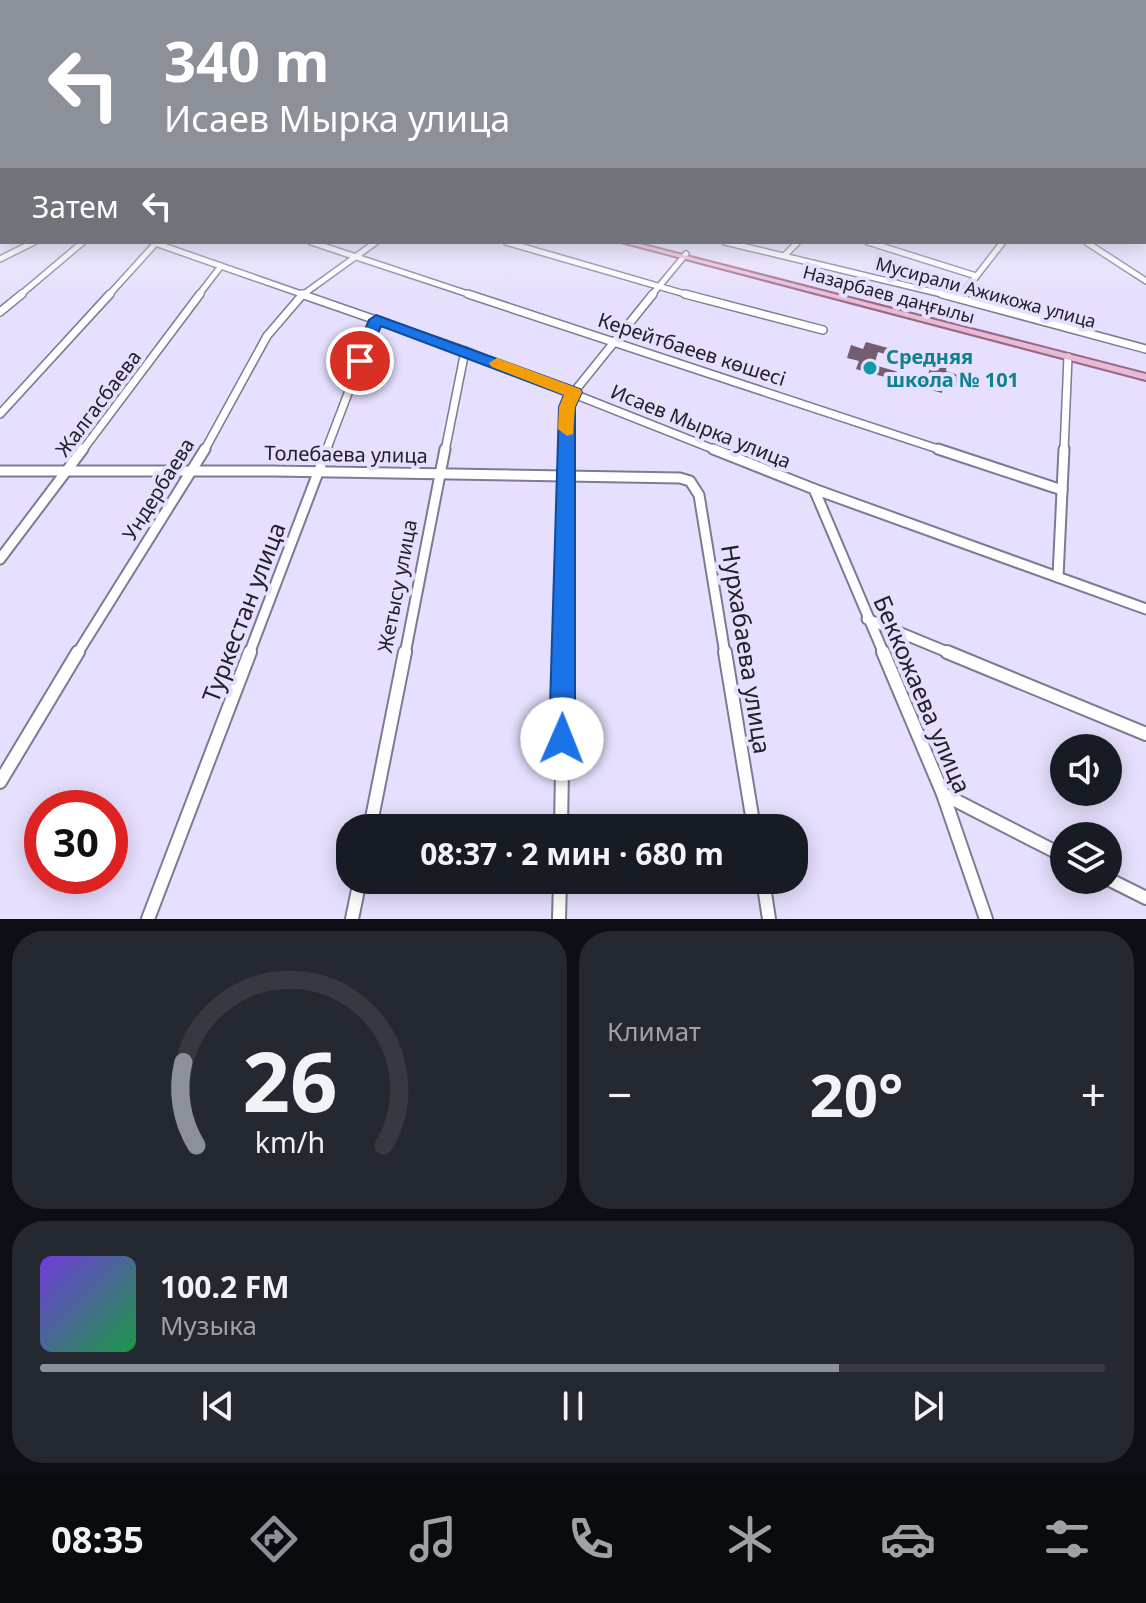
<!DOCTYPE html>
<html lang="ru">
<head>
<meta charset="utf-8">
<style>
  body { margin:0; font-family:"Noto Sans",sans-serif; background:#242831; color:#f1f3f6; height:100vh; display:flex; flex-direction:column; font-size:30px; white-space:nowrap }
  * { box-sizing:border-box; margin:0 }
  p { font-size:26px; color:#9ea1a6 }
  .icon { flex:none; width:44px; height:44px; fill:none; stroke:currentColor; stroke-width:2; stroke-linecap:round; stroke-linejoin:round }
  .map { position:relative; height:919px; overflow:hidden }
  .panel { display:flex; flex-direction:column; gap:12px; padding:12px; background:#0d0f14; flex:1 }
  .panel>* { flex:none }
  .hud { position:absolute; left:0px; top:0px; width:1146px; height:244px; box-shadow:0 4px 20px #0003; background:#8c9099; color:#fff; overflow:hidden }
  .fabs { position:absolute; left:1050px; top:734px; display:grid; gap:16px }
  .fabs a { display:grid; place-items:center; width:72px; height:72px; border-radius:50%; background:#171b24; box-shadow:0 4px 20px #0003; font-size:40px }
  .speed { position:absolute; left:24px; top:790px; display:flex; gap:16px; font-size:40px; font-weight:700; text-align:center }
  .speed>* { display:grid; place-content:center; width:104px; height:104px; border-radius:50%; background:#171b24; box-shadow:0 4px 20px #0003; line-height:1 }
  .speed .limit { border:12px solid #d22; background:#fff; color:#111 }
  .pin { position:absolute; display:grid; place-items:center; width:68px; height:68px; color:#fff; margin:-34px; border:4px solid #fff; border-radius:50%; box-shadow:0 2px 8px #0007 }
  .me { position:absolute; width:88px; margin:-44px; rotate:1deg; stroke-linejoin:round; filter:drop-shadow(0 0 6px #0008) }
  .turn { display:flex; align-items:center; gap:28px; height:168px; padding:0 32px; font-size:36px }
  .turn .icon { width:104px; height:104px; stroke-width:2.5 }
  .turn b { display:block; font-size:56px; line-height:68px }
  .then { display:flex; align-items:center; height:76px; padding:0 32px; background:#0003; gap:16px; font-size:30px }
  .big { font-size:60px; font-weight:700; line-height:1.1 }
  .panel .card { flex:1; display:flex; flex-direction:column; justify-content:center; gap:12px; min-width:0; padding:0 28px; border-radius:32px; background:#242831 }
  .panel .dial { align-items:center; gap:0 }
  .dial svg { height:208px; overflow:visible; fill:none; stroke:#363941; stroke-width:7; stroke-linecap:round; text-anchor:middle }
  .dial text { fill:#f1f3f6; stroke:none }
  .song { display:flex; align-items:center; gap:24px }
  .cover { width:96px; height:96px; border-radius:12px; background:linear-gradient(135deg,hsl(260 70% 55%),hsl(140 70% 35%)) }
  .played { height:8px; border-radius:4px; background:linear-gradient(90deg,#8c9099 75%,#363941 75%) }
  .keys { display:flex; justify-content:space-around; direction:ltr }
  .heat { display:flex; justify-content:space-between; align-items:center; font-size:44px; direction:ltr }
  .panel .tiles { flex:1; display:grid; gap:12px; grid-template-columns:1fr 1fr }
  .card:last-child { grid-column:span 2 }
  .trip { position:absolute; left:336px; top:814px; width:472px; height:80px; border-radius:32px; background:#171b24; box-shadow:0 4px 20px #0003; font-weight:700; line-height:80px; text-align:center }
  .tab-bar { display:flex; height:128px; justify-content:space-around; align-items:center; background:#090b0e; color:#9ea1a6 }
  .tab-bar .icon { width:56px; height:56px }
  .tab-bar .active { color:#8c9099 }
  .tab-bar b { font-size:36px; color:#f1f3f6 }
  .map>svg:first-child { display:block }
  .building { fill:#745d70; fill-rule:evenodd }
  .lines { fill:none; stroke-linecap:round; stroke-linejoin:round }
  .minor-far3-casing { stroke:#7f7993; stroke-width:8 }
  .minor-far2-casing { stroke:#7f7993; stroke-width:10 }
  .minor-far1-casing { stroke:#7f7993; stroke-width:13 }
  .minor-casing { stroke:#7f7993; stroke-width:16 }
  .major-casing { stroke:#996787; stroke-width:4 }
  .minor-far3 { stroke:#fff; stroke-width:5 }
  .minor-far2 { stroke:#fff; stroke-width:7 }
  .minor-far1 { stroke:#fff; stroke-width:9 }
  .minor { stroke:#fff; stroke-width:12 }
  .major { fill:#e8bbd4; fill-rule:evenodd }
  .route { fill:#1a73e8; stroke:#114b97; stroke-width:2 }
  .slow { fill:#f59e0b }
  .culture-dot { fill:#0f9aa8; stroke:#e6dffd; stroke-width:3 }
  .labels { text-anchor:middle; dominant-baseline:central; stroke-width:8; stroke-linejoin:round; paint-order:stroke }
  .far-street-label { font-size:18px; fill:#23202b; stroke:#e6dffd }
  .street-label { font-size:20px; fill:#23202b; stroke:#e6dffd }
  .culture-label { font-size:20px; font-weight:bold; fill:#0d838f; stroke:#e6dffd; text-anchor:start }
  .near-street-label { font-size:24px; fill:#23202b; stroke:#e6dffd }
</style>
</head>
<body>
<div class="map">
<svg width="1146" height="919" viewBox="0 0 1146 919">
  <rect width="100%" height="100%" fill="#e6dffd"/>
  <path class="building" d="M866,342L947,364L946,371L958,375L956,388L943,385L942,393L856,369L859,361L847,358L851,345L863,349ZM878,352L930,367L927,380L874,365Z"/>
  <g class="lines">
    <g class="minor-far3-casing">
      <g id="minor-far3">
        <polyline points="152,242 307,296"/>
        <polyline points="311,242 474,296"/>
        <polyline points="506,242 692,296"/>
        <polyline points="725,242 950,296"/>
        <polyline points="868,242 976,276"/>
        <polyline points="1086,242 1146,281"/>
        <polyline points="785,255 798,242"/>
        <polyline points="0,259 34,242"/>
        <polyline points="19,296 83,242"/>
        <polyline points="108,296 156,243"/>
        <polyline points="198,296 221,266"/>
        <polyline points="301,296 376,242"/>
        <polyline points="651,296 686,254"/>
        <polyline points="961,296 1003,242"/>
      </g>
    </g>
    <g class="minor-far2-casing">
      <g id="minor-far2">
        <polyline points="301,294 465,351 718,451"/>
        <polyline points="468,294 944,451"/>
        <polyline points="685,294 823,330"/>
        <polyline points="942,294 1146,349"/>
        <polyline points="959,298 962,294"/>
        <polyline points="0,312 22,294"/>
        <polyline points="0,414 110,294"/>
        <polyline points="82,451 200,294"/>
        <polyline points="204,451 267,336 303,294"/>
        <polyline points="326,451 376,320"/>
        <polyline points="445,451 465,351"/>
        <polyline points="566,451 567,407 574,392 653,294"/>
        <polyline points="1064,451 1068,357"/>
      </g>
    </g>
    <g class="minor-far1-casing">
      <g id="minor-far1">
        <polyline points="713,449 814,489 1146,609"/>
        <polyline points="938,449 1062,490"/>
        <polyline points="0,471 274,471 680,478 690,481 699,495 725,654"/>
        <polyline points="814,489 884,654"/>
        <polyline points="0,559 83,449"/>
        <polyline points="1058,577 1064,449"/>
        <polyline points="867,619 952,654"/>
        <polyline points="77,654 205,449"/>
        <polyline points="249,654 327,449"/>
        <polyline points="405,654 445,449"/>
        <polyline points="563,654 566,449"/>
      </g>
    </g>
    <g class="minor-casing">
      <g id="minor">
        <polyline points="725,652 754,828"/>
        <polyline points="883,652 943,794 986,919"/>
        <polyline points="947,652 1146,734"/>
        <polyline points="0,782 78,652"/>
        <polyline points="943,794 1064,856"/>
        <polyline points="370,828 405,652"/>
        <polyline points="561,828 564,652"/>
        <polyline points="1108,879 1146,898"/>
        <polyline points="763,880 769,919"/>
        <polyline points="148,919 250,652"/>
        <polyline points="352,919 360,880"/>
        <polyline points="559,919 560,880"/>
      </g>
    </g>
    <g class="major-casing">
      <polygon id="major" points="621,242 632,242 1146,374 1146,380"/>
    </g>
    <use href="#minor-far3" class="minor-far3"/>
    <use href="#minor-far2" class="minor-far2"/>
    <use href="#minor-far1" class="minor-far1"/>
    <use href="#minor" class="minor"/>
    <use href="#major" class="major"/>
  </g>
  <linearGradient id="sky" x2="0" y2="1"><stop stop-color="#5fb9dd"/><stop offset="0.58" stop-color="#f4f1fe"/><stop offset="1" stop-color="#f4f1fe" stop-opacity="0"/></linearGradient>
  <rect width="1146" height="305" fill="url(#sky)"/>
  <polygon class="route" points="376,315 580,389 582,392 575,407 575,739 571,749 562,752 553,749 549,739 559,407 564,395 381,326 365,364 354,364 352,361 369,320"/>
  <polygon class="slow" points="497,358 580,389 582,392 575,407 573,434 567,436 558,429 559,407 564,395 492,367 489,363"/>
  <circle class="culture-dot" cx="870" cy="368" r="8"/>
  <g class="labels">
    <g class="far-street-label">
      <text transform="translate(986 292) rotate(15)">Мусирали Ажикожа улица</text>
      <text transform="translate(889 294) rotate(15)">Назарбаев даңғылы</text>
    </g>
    <g class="street-label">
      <text transform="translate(692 349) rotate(18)">Керейтбаеев көшесі</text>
      <text transform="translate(98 403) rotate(-53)">Жалгасбаева</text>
      <text transform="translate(701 426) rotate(22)">Исаев Мырка улица</text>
      <text transform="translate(346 454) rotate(1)">Толебаева улица</text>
      <text transform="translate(158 489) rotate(-58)">Ундербаева</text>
      <text transform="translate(397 586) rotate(-79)">Жетысу улица</text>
    </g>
    <g class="culture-label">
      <text x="886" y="356">Средняя<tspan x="886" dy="23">школа № 101</tspan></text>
    </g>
    <g class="near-street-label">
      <text transform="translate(243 612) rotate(-69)">Туркестан улица</text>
      <text transform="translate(747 649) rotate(81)">Нурхабаева улица</text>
      <text transform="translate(923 694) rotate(67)">Беккожаева улица</text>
    </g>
  </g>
</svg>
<div class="fabs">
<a><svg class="icon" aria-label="sound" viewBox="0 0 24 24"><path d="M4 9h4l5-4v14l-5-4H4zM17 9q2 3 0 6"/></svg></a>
<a><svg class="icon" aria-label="layers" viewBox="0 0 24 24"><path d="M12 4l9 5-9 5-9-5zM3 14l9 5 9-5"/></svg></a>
</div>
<div class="speed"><div class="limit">30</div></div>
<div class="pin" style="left:360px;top:361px;background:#d93025"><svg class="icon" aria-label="arrive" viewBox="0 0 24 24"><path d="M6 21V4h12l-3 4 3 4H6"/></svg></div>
<svg class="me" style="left:562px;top:739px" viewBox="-20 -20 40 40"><circle r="19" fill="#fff"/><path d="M0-13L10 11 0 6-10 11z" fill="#1a73e8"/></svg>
<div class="trip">08:37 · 2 мин · 680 m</div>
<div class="hud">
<div class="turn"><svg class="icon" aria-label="left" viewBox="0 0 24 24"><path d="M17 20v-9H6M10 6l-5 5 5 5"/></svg><div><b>340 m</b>Исаев Мырка улица</div></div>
<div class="then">Затем<svg class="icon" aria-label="left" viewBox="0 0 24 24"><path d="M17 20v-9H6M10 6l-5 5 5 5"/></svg></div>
</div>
</div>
<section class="panel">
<div class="tiles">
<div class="card dial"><svg viewBox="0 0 100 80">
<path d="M14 69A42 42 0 1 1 86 69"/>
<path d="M14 69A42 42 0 0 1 9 37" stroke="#8c9099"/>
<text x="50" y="56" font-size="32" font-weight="700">26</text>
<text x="50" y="72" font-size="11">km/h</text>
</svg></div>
<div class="card"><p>Климат</p>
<div class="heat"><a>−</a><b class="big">20°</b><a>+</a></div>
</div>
<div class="card">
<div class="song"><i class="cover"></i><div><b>100.2 FM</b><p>Музыка</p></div></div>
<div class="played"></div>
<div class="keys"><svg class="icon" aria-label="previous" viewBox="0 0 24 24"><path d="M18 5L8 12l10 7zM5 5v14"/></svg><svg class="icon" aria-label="pause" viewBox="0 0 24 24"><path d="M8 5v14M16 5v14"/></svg><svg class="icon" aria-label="next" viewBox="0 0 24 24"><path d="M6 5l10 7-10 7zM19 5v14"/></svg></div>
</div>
</div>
</section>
<nav class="tab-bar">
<b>08:35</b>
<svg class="icon active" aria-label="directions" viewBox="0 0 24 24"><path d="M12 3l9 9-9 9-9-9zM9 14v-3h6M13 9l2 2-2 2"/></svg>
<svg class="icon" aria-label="music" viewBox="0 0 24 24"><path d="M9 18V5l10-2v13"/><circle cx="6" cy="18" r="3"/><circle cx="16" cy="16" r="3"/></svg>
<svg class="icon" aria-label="phone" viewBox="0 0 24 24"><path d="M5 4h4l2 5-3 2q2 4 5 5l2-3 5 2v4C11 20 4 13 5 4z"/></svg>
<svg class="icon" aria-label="climate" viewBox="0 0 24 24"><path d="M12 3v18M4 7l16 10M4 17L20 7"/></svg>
<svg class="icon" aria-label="car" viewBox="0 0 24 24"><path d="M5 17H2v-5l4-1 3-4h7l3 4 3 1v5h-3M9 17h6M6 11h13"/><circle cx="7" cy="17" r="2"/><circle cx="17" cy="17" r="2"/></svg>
<svg class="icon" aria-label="filters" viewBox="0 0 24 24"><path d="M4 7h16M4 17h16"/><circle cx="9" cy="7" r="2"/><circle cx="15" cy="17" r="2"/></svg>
</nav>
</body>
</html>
